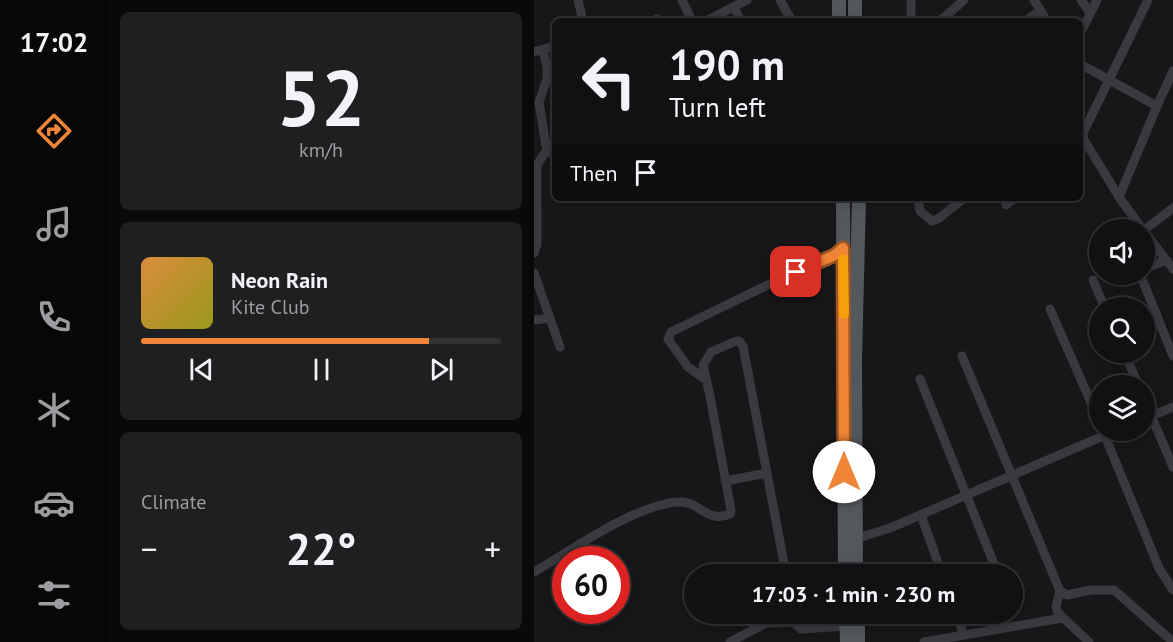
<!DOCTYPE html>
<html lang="en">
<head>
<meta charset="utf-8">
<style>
  body { margin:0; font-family:"PT Sans",sans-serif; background:#1e1f21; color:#f1f3f6; height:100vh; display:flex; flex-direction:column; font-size:22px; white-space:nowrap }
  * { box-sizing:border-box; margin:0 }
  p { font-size:20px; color:#9c9da0 }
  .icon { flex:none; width:33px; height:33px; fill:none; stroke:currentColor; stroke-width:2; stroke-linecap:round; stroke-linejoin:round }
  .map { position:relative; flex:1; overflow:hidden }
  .drawer { display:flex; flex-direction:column; gap:12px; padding:12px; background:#09090a; width:426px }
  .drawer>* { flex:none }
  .top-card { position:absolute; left:18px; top:18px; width:531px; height:183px; border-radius:9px; box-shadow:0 3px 15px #0003,0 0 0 2px #303133; background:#111113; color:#f1f3f6; overflow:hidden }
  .fabs { position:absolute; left:555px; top:219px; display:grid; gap:12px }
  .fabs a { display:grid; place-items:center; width:66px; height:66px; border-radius:50%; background:#111113; box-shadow:0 3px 15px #0003,0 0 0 2px #303133; font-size:30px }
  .speed { position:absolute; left:18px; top:546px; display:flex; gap:12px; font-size:30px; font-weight:700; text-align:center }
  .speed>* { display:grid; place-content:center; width:78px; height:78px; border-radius:50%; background:#111113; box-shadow:0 3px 15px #0003,0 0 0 2px #303133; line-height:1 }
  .speed .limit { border:9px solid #d22; background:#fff; color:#111 }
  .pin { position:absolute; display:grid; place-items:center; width:51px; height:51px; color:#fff; margin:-26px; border-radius:12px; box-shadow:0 3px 9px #0006 }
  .me { position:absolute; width:66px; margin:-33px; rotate:0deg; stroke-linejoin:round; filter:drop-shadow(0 0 4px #0008) }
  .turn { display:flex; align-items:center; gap:21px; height:126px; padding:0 18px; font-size:27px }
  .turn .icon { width:78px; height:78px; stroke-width:2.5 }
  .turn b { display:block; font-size:42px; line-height:51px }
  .then { display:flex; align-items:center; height:57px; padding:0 18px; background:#0003; gap:12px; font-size:22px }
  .big { font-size:45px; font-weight:700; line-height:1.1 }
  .drawer .card { flex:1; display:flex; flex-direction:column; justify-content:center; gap:9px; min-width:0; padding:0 21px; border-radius:9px; background:#1e1f21 }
  .drawer .dial { align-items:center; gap:0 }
  .dial b { font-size:78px; line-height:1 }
  .song { display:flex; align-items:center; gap:18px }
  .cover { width:72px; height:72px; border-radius:9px; background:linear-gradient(135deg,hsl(30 70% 55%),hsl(60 70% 35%)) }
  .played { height:6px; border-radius:3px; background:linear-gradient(90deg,#f18537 80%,#303133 80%) }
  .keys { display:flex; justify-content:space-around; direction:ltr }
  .heat { display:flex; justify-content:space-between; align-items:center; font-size:33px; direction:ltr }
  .trip { position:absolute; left:150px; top:564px; width:339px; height:60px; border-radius:30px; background:#111113; box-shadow:0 3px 15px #0003,0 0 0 2px #303133; font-weight:700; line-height:60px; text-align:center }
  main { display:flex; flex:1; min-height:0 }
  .tab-bar { display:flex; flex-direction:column; width:108px; justify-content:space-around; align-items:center; background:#070708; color:#9c9da0 }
  .tab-bar .icon { width:42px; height:42px }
  .tab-bar .current { color:#f18537 }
  .tab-bar b { font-size:27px; color:#f1f3f6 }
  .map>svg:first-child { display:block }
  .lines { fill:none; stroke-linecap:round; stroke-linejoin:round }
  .street { stroke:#383a3e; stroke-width:9 }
  .primary { stroke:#54585d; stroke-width:14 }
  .route-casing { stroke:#9d5624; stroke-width:15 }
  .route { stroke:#f18537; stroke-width:10 }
  .slow { stroke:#f59e0b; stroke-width:10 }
</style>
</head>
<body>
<main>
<nav class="tab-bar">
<b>17:02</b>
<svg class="icon current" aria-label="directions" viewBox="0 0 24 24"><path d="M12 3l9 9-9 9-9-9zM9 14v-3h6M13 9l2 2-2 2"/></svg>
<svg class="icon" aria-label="music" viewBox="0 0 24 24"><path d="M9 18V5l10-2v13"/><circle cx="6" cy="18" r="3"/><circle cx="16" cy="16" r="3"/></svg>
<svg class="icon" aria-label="phone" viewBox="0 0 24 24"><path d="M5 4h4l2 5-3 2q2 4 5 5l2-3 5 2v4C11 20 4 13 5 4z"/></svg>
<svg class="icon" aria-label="climate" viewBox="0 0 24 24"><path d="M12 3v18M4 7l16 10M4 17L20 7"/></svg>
<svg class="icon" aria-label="car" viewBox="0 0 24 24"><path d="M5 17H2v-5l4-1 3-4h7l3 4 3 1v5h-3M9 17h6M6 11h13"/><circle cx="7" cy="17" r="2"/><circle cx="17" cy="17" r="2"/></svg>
<svg class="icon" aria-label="filters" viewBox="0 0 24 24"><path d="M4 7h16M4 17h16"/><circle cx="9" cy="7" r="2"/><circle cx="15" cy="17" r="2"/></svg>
</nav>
<section class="drawer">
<div class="card dial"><b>52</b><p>km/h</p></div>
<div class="card">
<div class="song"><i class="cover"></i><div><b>Neon Rain</b><p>Kite Club</p></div></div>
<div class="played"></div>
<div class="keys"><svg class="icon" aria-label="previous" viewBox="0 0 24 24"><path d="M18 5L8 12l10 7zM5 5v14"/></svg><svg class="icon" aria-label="pause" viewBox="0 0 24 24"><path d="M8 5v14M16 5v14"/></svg><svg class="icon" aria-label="next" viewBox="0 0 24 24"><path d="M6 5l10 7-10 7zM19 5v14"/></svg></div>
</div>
<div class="card"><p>Climate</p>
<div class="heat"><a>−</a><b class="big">22°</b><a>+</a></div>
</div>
</section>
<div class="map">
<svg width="639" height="642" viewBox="0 0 639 642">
  <rect width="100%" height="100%" fill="#171719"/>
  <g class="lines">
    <g class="street">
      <polyline points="44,0 49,21"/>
      <polyline points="148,0 158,21"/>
      <polyline points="246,0 258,21"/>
      <polyline points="377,0 377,21"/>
      <polyline points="500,0 513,21"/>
      <polyline points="547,0 556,13"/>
      <polyline points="200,7 207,21"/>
      <polyline points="123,19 123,21"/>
      <polyline points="172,21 213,0"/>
      <polyline points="406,21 430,0"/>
      <polyline points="492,21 506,10"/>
      <polyline points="546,34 563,0"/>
      <polyline points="9,50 13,67 13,79 5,102 13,152"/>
      <polyline points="0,52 21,46"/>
      <polyline points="546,64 623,106 639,71"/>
      <polyline points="585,197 623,106"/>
      <polyline points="384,198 386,211 398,221 404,219 430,198"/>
      <polyline points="472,205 481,198"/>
      <polyline points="609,230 585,197 549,138 549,133 614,0"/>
      <polyline points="610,230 639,208"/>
      <polyline points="610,231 639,269"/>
      <polyline points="0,253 3,244 3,165 10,154 21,148"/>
      <polyline points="610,269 632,260"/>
      <polyline points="0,273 26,347"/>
      <polyline points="606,274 639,356"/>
      <polyline points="559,280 571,308"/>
      <polyline points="516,309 566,423"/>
      <polyline points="0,320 16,318"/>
      <polyline points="590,352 605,386"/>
      <polyline points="428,356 526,591 533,595 557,590 580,590 639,642"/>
      <polyline points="171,379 154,367 134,339 137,332 283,261 301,255 309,248"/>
      <polyline points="386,379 464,574"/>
      <polyline points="610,399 639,467"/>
      <polyline points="610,419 639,407"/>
      <polyline points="569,431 625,568 639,590"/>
      <polyline points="191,481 233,473"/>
      <polyline points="387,515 408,574"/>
      <polyline points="318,540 356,528 583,430"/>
      <path d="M0,572C38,550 102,504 145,502C165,500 172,524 196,514L197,510L176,396L169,365L177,352L202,341H205L209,346L252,574"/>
      <polyline points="526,591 522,607 524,613 555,642"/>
      <polyline points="259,614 260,622 267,629 312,626"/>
      <polyline points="422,614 430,635"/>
      <polyline points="196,642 232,623 260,622"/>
      <polyline points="390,642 528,618"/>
    </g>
    <g class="primary">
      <polyline points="305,0 305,21"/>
      <polyline points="321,0 321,21"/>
      <polyline points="309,198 311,574"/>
      <polyline points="322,574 321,358 325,198"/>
      <polyline points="312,614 313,642"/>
      <polyline points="324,614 324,642"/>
    </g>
  </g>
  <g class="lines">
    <g class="route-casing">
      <polyline id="route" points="262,272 301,255 309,248 310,472"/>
    </g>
    <use href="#route" class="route"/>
    <polyline class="slow" points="309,259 310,314"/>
  </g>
</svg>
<div class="fabs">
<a><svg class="icon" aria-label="sound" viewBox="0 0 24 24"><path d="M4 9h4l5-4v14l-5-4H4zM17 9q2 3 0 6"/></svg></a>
<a><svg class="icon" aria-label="search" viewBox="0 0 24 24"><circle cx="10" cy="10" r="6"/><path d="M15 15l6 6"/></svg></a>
<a><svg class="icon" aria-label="layers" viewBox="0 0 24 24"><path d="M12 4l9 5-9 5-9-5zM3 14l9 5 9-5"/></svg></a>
</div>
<div class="speed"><div class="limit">60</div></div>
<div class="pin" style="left:262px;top:272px;background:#d93025"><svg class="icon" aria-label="arrive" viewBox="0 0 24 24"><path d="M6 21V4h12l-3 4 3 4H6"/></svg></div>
<svg class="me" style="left:310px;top:472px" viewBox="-20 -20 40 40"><circle r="19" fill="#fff"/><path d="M0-13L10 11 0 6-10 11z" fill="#f18537"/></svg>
<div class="trip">17:03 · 1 min · 230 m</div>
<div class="top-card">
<div class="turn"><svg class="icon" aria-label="left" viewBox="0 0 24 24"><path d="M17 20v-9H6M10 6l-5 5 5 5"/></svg><div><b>190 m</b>Turn left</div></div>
<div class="then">Then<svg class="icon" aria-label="arrive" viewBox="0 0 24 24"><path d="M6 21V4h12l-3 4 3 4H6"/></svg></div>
</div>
</div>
</main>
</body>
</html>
